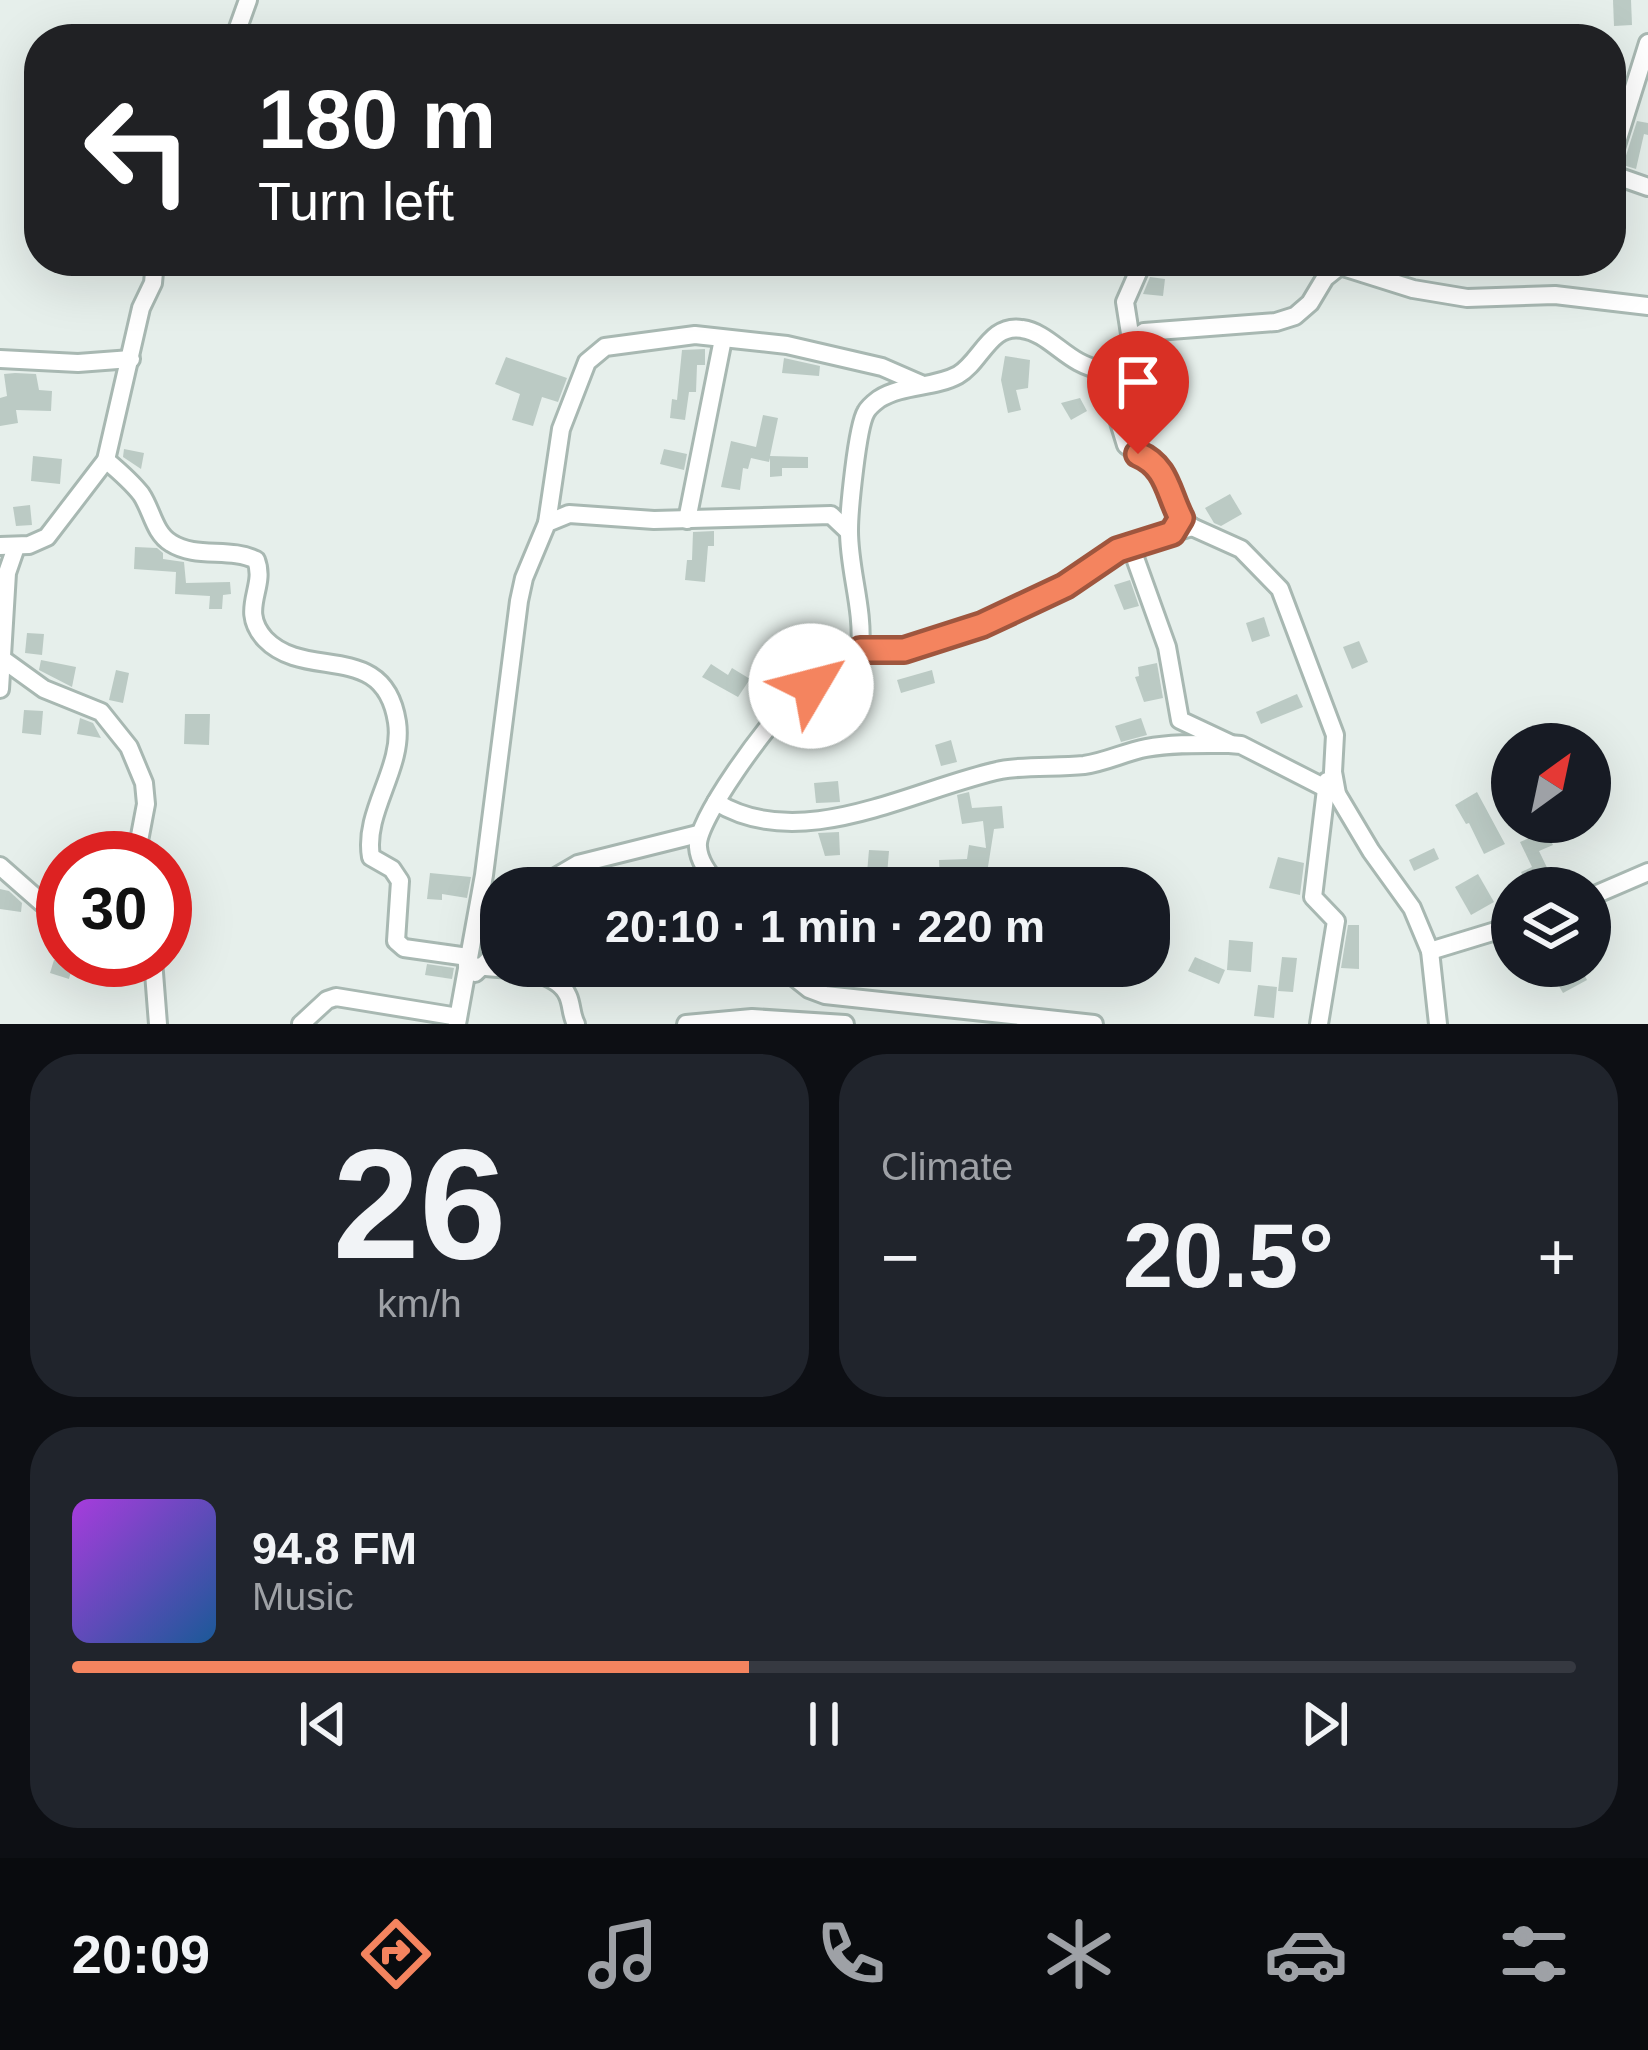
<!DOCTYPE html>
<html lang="en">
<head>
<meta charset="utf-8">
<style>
  body { margin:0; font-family:Helvetica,sans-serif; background:#20242c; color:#f1f3f6; height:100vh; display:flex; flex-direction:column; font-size:45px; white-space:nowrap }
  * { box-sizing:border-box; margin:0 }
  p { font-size:39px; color:#9ea1a6 }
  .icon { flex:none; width:66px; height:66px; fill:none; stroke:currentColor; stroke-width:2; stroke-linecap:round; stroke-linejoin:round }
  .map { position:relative; height:1024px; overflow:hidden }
  .panel { display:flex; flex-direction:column; gap:30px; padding:30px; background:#0d0f14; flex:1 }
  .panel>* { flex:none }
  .guide { position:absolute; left:24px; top:24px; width:1602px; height:252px; border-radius:48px; box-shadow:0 12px 48px #0002; background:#202124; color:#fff; overflow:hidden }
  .needle { width:78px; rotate:33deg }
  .tools { position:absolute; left:1491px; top:723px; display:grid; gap:24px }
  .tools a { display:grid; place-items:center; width:120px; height:120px; border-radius:50%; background:#171b24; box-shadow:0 12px 48px #0002; font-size:60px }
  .speed { position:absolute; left:36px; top:831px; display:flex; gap:24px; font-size:60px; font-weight:700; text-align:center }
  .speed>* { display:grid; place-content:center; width:156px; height:156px; border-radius:50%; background:#171b24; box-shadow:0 12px 48px #0002; line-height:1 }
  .speed .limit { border:18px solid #d22; background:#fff; color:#111 }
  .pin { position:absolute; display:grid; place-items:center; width:102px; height:102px; color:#fff; margin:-123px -51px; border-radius:50% 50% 50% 0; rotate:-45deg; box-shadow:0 0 12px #0007 }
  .pin .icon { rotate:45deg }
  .me { position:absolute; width:132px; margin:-66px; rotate:53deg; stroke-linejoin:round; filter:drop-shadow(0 0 9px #0008) }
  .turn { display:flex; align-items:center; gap:42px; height:252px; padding:0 36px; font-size:54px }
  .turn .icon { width:156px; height:156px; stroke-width:2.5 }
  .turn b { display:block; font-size:84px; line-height:102px }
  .big { font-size:90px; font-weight:700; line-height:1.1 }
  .panel .card { flex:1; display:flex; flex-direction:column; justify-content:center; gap:18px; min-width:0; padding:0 42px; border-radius:48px; background:#20242c }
  .panel .dial { align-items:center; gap:0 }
  .dial b { font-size:156px; line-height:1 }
  .song { display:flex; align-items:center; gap:36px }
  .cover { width:144px; height:144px; border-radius:18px; background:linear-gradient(135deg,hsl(280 70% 55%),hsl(210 70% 35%)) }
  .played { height:12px; border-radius:6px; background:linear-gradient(90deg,#f4845f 45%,#363941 45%) }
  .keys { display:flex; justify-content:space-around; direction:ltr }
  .heat { display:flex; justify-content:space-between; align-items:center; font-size:66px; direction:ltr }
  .panel .tiles { flex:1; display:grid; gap:30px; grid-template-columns:1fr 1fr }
  .card:last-child { grid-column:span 2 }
  .trip { position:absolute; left:480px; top:867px; width:690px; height:120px; border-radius:48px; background:#171b24; box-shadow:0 12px 48px #0002; font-weight:700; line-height:120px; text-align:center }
  .tabs { display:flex; height:192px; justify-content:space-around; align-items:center; background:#090b0e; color:#9ea1a6 }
  .tabs .icon { width:84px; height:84px }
  .tabs .active { color:#f4845f }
  .tabs b { font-size:54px; color:#f1f3f6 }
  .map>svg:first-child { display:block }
  .building { fill:#bbcac4 }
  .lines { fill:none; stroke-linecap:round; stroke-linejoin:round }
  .street-casing { stroke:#a8b8b2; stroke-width:22 }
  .street { stroke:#fff; stroke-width:16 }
  .route-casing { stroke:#9f563e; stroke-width:30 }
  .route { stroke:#f4845f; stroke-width:21 }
</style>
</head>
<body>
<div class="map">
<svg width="1648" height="1024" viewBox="0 0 1648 1024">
  <rect width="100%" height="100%" fill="#e6efeb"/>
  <g class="building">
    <polygon points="1613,0 1631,0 1632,25 1614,26"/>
    <polygon points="1637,121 1648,123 1648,135 1644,134 1636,169 1623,165"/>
    <polygon points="1150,277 1165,279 1163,296 1143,294"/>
    <polygon points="705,349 705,365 697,365 696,392 689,392 685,420 670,418 672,399 677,400 682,350"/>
    <polygon points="1005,356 1030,360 1028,388 1016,390 1021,410 1008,413 1001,380"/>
    <polygon points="506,357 567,378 558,402 542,397 533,426 512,420 520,394 495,384"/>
    <polygon points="784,358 820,366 819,376 782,373"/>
    <polygon points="15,373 36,374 39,390 52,391 51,411 16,410 18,423 0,426 0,398 7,396 4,374"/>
    <polygon points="1080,398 1087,411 1071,420 1061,403"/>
    <polygon points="763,415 778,418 770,456 808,457 808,468 782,468 782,476 770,477 770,458 769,462 751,458 748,469 743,468 740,490 721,487 731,441 756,447"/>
    <polygon points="124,449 144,453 141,469 123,457"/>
    <polygon points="664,449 687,454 684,470 660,464"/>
    <polygon points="33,456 62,459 60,484 31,481"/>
    <polygon points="1230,494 1242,514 1221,526 1214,523 1205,508"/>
    <polygon points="30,505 32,525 16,526 13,507"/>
    <polygon points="714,531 714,546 708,546 705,582 685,580 687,560 692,560 693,532"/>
    <polygon points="135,547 157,548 163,553 163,559 184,562 186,583 230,582 231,594 223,595 222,609 209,609 210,596 175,594 176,572 134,569"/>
    <polygon points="1130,580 1139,606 1124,610 1114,585"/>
    <polygon points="1264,617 1270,636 1252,642 1246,623"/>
    <polygon points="27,633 44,634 42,655 25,653"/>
    <polygon points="1359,641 1368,662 1352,669 1343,647"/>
    <polygon points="41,660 76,667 72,687 39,670"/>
    <polygon points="1157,663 1163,698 1144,702 1135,677 1139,676 1138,667"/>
    <polygon points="711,664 728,675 732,668 750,679 738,697 702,677"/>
    <polygon points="116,670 129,673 123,703 109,700"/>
    <polygon points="932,670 935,683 901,693 897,680"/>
    <polygon points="1297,694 1303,707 1261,724 1256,712"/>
    <polygon points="24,710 43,711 41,735 22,733"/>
    <polygon points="185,714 210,714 209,745 184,744"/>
    <polygon points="80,718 93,723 101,738 77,734"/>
    <polygon points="1141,718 1147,735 1121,742 1115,726"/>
    <polygon points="951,740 957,762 941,766 935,745"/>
    <polygon points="838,781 840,802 816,803 814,783"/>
    <polygon points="969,792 972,808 1002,806 1004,828 994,829 987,873 952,867 952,880 940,880 939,860 967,859 969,845 986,848 983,821 962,824 957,795"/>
    <polygon points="1477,792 1505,844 1484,854 1469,823 1466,824 1455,805"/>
    <polygon points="1546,831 1553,845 1539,851 1553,880 1529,888 1521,872 1532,867 1520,842"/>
    <polygon points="839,832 840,855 825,856 818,833"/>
    <polygon points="1434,848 1439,859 1414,871 1409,860"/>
    <polygon points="869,850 889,851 887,875 867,873"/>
    <polygon points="1278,857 1304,863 1300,895 1269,888"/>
    <polygon points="690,870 698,888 671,888 668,879"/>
    <polygon points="430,873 471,877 467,898 442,894 442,900 427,899"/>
    <polygon points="1478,874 1494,902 1471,915 1455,887"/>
    <polygon points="0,889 9,891 22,903 21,912 0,909"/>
    <polygon points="1348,925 1359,925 1359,969 1341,968"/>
    <polygon points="1229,940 1253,942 1251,972 1227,970"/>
    <polygon points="1195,957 1225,970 1219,984 1188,971"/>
    <polygon points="1282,957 1297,958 1293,992 1278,991"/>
    <polygon points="54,960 74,960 69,979 50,973"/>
    <polygon points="427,964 454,968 452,979 425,975"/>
    <polygon points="1581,968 1587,980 1563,993 1556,981"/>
    <polygon points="1258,985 1277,987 1274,1018 1254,1016"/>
  </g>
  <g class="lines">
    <g class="street-casing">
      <g id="street">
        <polyline points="234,39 248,0"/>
        <polyline points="1611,161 1648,43"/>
        <polyline points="1611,174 1648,187"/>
        <polyline points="1131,340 1125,302 1143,261"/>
        <polyline points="0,359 78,363 131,359"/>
        <polyline points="1103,370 1126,445 1163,472 1181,518 1192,527 1241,549 1280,589 1335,735 1333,772 1337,794 1371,851 1412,908 1430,951 1438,1024"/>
        <path d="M106,460C119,471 131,481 141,494C152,510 154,533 171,543C196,559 230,547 256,560C267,588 238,609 265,639C306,682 384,639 397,722C404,768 363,811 371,857L392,869L400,881L396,941L404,948L468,957"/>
        <polyline points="687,520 723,339"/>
        <polyline points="547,523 561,429 587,362 605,347 695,335 787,345 882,367 921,384"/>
        <polyline points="1130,544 1167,647 1180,720 1229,743"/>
        <polyline points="0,546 29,545 47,537 106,460 141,308 153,283 155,261"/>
        <polyline points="860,650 904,650 982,625 1065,586 1117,549 1192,527"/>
        <polyline points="1,658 44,689 101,712 129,747 144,783 146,804 139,841 144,858"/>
        <polyline points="0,689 7,573 16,547"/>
        <path d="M716,802C802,855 915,788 1001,770C1028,765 1057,768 1084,765C1106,762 1125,752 1146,748C1173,743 1202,744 1229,744L1241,745L1337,794"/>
        <polyline points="0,866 42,903 63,910"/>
        <polyline points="537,888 578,864 698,834"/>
        <path d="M720,888C711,876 699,863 698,847C695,821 770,720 792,700C813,680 840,671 860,650C864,609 849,571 849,531C849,511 857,427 866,412C868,408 875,402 879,399C903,384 934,388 958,375C981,362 990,323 1022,329C1051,333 1068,366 1103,370L1131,340L1144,332L1276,322L1295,316L1310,303L1325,278L1340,266L1413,289L1467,298L1555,295L1648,306"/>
        <polyline points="1590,897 1648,872"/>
        <polyline points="1430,951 1512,926"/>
        <polyline points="153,960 158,1024"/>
        <path d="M467,965C494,970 555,965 568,996C572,1005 571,1015 576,1024"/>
        <polyline points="780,966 809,989 825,995 1094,1024"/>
        <polyline points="475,973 492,957 501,940"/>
        <polyline points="301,1024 327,1000 336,997 458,1017"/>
        <polyline points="457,1024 484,875 519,601 524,578 547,523 569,514 654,520 831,515 849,532"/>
        <polyline points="686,1024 752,1018 845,1024"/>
        <polyline points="1319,1024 1336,921 1313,897 1327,781"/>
      </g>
    </g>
    <use href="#street" class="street"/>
  </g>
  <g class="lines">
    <g class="route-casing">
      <path id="route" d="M811,686L860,650H904L982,625L1065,586L1118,550L1172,533L1181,518C1168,493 1167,466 1138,454"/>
    </g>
    <use href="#route" class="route"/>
  </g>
</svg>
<div class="tools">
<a><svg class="needle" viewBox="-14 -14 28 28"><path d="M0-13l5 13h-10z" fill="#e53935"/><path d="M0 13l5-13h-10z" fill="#9ea1a6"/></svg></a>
<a><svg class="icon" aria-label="layers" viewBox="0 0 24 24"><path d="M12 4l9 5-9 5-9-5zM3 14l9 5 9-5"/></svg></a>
</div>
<div class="speed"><div class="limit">30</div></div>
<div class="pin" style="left:1138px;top:454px;background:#d93025"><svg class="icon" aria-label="arrive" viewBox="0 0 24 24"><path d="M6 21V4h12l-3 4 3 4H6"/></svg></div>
<svg class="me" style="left:811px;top:686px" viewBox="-20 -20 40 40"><circle r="19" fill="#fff"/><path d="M0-13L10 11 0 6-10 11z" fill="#f4845f"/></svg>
<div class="trip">20:10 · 1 min · 220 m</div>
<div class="guide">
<div class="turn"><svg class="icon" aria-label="left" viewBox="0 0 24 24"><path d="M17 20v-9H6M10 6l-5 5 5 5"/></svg><div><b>180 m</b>Turn left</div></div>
</div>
</div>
<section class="panel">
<div class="tiles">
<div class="card dial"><b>26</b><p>km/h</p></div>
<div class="card"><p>Climate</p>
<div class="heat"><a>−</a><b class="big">20.5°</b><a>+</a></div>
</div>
<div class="card">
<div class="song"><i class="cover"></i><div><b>94.8 FM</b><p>Music</p></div></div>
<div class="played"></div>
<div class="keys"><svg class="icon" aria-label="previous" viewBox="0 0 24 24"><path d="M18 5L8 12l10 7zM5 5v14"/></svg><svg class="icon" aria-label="pause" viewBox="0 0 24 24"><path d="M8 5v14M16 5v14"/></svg><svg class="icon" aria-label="next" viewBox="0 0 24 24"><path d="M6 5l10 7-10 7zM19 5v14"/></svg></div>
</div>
</div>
</section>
<nav class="tabs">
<b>20:09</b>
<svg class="icon active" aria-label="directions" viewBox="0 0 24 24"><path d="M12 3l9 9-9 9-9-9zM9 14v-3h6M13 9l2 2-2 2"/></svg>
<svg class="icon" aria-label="music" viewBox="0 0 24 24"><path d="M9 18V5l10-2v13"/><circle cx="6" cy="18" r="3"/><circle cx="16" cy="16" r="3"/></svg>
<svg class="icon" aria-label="phone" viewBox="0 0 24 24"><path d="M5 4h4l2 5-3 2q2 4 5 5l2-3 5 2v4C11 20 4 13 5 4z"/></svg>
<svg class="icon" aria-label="climate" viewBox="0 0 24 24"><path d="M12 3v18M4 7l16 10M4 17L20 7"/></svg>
<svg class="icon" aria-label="car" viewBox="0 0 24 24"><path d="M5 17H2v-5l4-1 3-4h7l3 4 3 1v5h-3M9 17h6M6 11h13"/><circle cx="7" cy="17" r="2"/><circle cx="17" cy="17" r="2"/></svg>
<svg class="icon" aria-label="filters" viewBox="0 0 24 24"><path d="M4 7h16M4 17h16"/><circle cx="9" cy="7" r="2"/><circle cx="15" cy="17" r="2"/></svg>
</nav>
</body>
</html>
